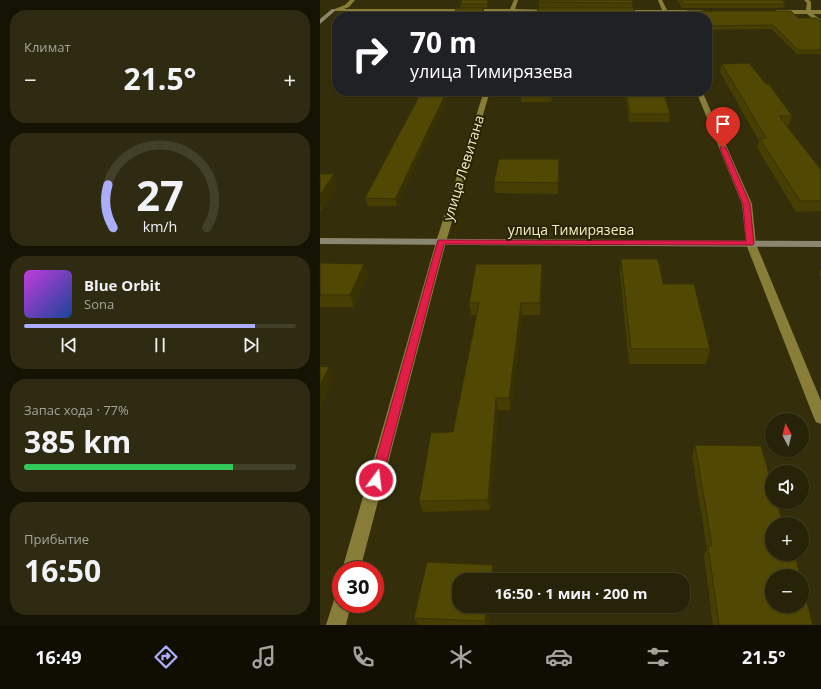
<!DOCTYPE html>
<html lang="ru">
<head>
<meta charset="utf-8">
<style>
  body { margin:0; font-family:"Open Sans",sans-serif; background:#2f2b12; color:#f1f3f6; height:100vh; display:flex; flex-direction:column; font-size:15px; white-space:nowrap }
  * { box-sizing:border-box; margin:0 }
  p { font-size:13px; color:#a4a49c }
  .icon { flex:none; width:22px; height:22px; fill:none; stroke:currentColor; stroke-width:2; stroke-linecap:round; stroke-linejoin:round }
  .map { position:relative; flex:1; overflow:hidden }
  .panel { display:flex; flex-direction:column; gap:10px; padding:10px; background:#151304; width:320px }
  .panel>* { flex:none }
  .hud { position:absolute; left:12px; top:12px; width:380px; height:84px; border-radius:16px; box-shadow:0 1px 3px #0004,0 0 0 1px #434029; background:#202124; color:#fff; overflow:hidden }
  .needle { width:26px; rotate:353deg }
  .controls { position:absolute; left:445px; top:413px; display:grid; gap:8px }
  .controls a { display:grid; place-items:center; width:44px; height:44px; border-radius:50%; background:#272308; box-shadow:0 1px 3px #0004,0 0 0 1px #434029; font-size:20px }
  .speed { position:absolute; left:12px; top:561px; display:flex; gap:8px; font-size:20px; font-weight:700; text-align:center }
  .speed>* { display:grid; place-content:center; width:52px; height:52px; border-radius:50%; background:#272308; box-shadow:0 1px 3px #0004,0 0 0 1px #434029; line-height:1 }
  .speed .limit { border:6px solid #d22; background:#fff; color:#111 }
  .pin { position:absolute; display:grid; place-items:center; width:34px; height:34px; color:#fff; margin:-41px -17px; border-radius:50% 50% 50% 0; rotate:-45deg; box-shadow:0 0 4px #0007 }
  .pin .icon { rotate:45deg }
  .me { position:absolute; width:44px; margin:-22px; rotate:15deg; stroke-linejoin:round; filter:drop-shadow(0 0 3px #0008) }
  .turn { display:flex; align-items:center; gap:14px; height:84px; padding:0 12px; font-size:18px }
  .turn .icon { width:52px; height:52px; stroke-width:2.5 }
  .turn b { display:block; font-size:28px; line-height:34px }
  .big { font-size:30px; font-weight:700; line-height:1.1 }
  .panel .card { flex:1; display:flex; flex-direction:column; justify-content:center; gap:6px; min-width:0; padding:0 14px; border-radius:16px; background:#2f2b12 }
  .panel .dial { align-items:center; gap:0 }
  .dial svg { height:104px; overflow:visible; fill:none; stroke:#434029; stroke-width:7; stroke-linecap:round; text-anchor:middle }
  .dial text { fill:#f1f3f6; stroke:none }
  .song { display:flex; align-items:center; gap:12px }
  .cover { width:48px; height:48px; border-radius:6px; background:linear-gradient(135deg,hsl(290 70% 55%),hsl(220 70% 35%)) }
  .played { height:4px; border-radius:2px; background:linear-gradient(90deg,#abaffb 85%,#434029 85%) }
  .keys { display:flex; justify-content:space-around; direction:ltr }
  .heat { display:flex; justify-content:space-between; align-items:center; font-size:22px; direction:ltr }
  .charge { height:6px; border-radius:3px; background:linear-gradient(90deg,#34c759 77%,#434029 0) }
  .trip { position:absolute; left:132px; top:573px; width:238px; height:40px; border-radius:16px; background:#272308; box-shadow:0 1px 3px #0004,0 0 0 1px #434029; font-weight:700; line-height:40px; text-align:center }
  .tab-bar { display:flex; height:64px; justify-content:space-around; align-items:center; background:#100e03; color:#a4a49c }
  .tab-bar .icon { width:28px; height:28px }
  .tab-bar .current { color:#abaffb }
  .tab-bar b { font-size:18px; color:#f1f3f6 }
  main { display:flex; flex:1; min-height:0 }
  .map>svg:first-child { display:block }
  .lines { fill:none; stroke-linecap:round; stroke-linejoin:round }
  .street { fill:#887e39; fill-rule:evenodd }
  .secondary { fill:#8b866f; fill-rule:evenodd }
  .wall { fill:#463e03 }
  .shaded-wall { fill:#393203 }
  .building { fill:#514804; stroke:#393203 }
  .route { fill:#e11d48; stroke:#92132f }
  .labels { text-anchor:middle; dominant-baseline:central; stroke-width:4; stroke-linejoin:round; paint-order:stroke }
  .street-label { font-size:14px; fill:#f2edcb; stroke:#2a2500 }
</style>
</head>
<body>
<main>
<section class="panel">
<div class="card"><p>Климат</p>
<div class="heat"><a>−</a><b class="big">21.5°</b><a>+</a></div>
</div>
<div class="card dial"><svg viewBox="0 0 100 80">
<path d="M14 69A42 42 0 1 1 86 69"/>
<path d="M14 69A42 42 0 0 1 10 36" stroke="#abaffb"/>
<text x="50" y="56" font-size="32" font-weight="700">27</text>
<text x="50" y="72" font-size="11">km/h</text>
</svg></div>
<div class="card">
<div class="song"><i class="cover"></i><div><b>Blue Orbit</b><p>Sona</p></div></div>
<div class="played"></div>
<div class="keys"><svg class="icon" aria-label="previous" viewBox="0 0 24 24"><path d="M18 5L8 12l10 7zM5 5v14"/></svg><svg class="icon" aria-label="pause" viewBox="0 0 24 24"><path d="M8 5v14M16 5v14"/></svg><svg class="icon" aria-label="next" viewBox="0 0 24 24"><path d="M6 5l10 7-10 7zM19 5v14"/></svg></div>
</div>
<div class="card"><p>Запас хода · 77%</p><b class="big">385 km</b><div class="charge"></div></div>
<div class="card"><p>Прибытие</p><b class="big">16:50</b></div>
</section>
<div class="map">
<svg width="501" height="625" viewBox="0 0 501 625">
  <rect width="100%" height="100%" fill="#342f0a"/>
  <g class="lines">
    <g class="street">
      <polygon points="30,0 35,0 29,7 24,9 190,9 194,0 198,0 195,9 232,10 234,11 232,12 193,12 192,17 186,17 188,12 14,11 12,10 25,5"/>
      <polygon points="338,0 342,0 347,10 382,10 385,12 382,14 349,14 351,17 345,17 344,14 299,14 296,12 299,10 342,10"/>
      <polygon points="484,0 489,0 491,2 491,10 501,10 501,14 493,14 501,20 501,25 487,14 457,14 454,12 457,10 486,10 487,3"/>
      <polygon points="164,91 170,91 126,242 40,570 22,570 116,242"/>
      <polygon points="376,91 382,91 432,204 436,244 501,401 501,424 496,422 494,418 426,244 422,204"/>
      <polygon points="21,595 21,604 31,604 26,625 6,625 15,597"/>
    </g>
    <g class="secondary">
      <polygon points="12,9 16,10 0,24 0,19"/>
      <polygon points="0,238 501,241 501,247 0,244"/>
    </g>
  </g>
  <g class="wall">
    <polygon points="170,0 167,8 140,8 140,4"/>
    <polygon points="219,0 313,3 312,8 219,8"/>
    <polygon points="357,0 462,0 465,4 464,8 362,8"/>
    <polygon points="367,11 478,18 501,21 501,54 477,54 452,29 387,30 387,17 368,17 366,14"/>
    <polygon points="402,64 472,116 469,125 466,125 501,170 501,211 476,212 437,148 439,141 400,72"/>
    <polygon points="102,91 77,206 48,206 45,198"/>
    <polygon points="233,91 232,102 201,102 201,95"/>
    <polygon points="305,91 343,91 350,114 349,122 309,122"/>
    <polygon points="239,170 238,194 175,193 174,182"/>
    <polygon points="0,174 17,185 2,210 0,209"/>
    <polygon points="301,259 343,284 390,349 386,364 309,364 300,274"/>
    <polygon points="0,263 48,275 34,307 0,307"/>
    <polygon points="222,264 222,275 220,315 202,315 191,410 178,410 170,510 103,512 99,501 133,432 157,315 151,315 149,303"/>
    <polygon points="501,270 501,278 499,274"/>
    <polygon points="375,445 452,524 493,625 393,625 384,556 387,549 372,456"/>
    <polygon points="173,565 175,574 168,625 98,625 94,618"/>
  </g>
  <g class="shaded-wall">
    <polygon points="168,0 170,0 167,8 167,4"/>
    <polygon points="164,8 164,13 163,17 160,17"/>
    <polygon points="127,91 131,91 77,206 75,199"/>
    <polygon points="232,91 233,91 232,102 231,95"/>
    <polygon points="239,159 239,170 238,194 238,183"/>
    <polygon points="14,174 17,185 2,210 0,204 0,195"/>
    <polygon points="44,264 48,275 34,307 30,295"/>
    <polygon points="222,264 222,275 220,315 220,303"/>
    <polygon points="201,303 202,315 191,410 189,398"/>
    <polygon points="9,367 14,378 0,410 0,385"/>
    <polygon points="176,398 178,410 170,510 168,500"/>
    <polygon points="173,565 175,574 175,580 171,580"/>
    <polygon points="167,606 171,606 168,625 166,625 165,621"/>
  </g>
  <g class="building">
    <polygon points="142,0 168,0 167,4 140,4"/>
    <polygon points="219,0 312,0 313,3 219,2"/>
    <polygon points="361,0 462,0 465,4 363,4"/>
    <polygon points="137,8 164,8 160,17 131,17"/>
    <polygon points="218,8 314,8 316,17 216,17"/>
    <polygon points="367,11 471,11 478,18 496,18 501,21 501,50 478,50 453,25 387,26 387,17 372,17"/>
    <polygon points="429,63 446,84 449,84 472,116 459,116 501,170 501,201 480,201 440,139 446,138 402,64"/>
    <polygon points="102,91 127,91 75,199 45,198"/>
    <polygon points="202,91 232,91 231,95 201,95"/>
    <polygon points="306,91 343,91 350,114 310,114"/>
    <polygon points="179,159 239,159 238,183 174,182"/>
    <polygon points="0,174 14,174 0,195"/>
    <polygon points="301,259 338,259 343,284 374,284 390,349 311,349"/>
    <polygon points="0,263 44,264 30,295 0,295"/>
    <polygon points="156,264 222,264 220,303 201,303 189,398 176,398 168,500 99,501 111,433 133,432 159,303 149,303"/>
    <polygon points="0,366 9,367 0,385"/>
    <polygon points="375,445 441,446 452,485 452,502 457,502 463,524 452,524 452,554 475,554 480,576 452,576 452,606 482,606 482,583 493,625 399,625 388,546 392,546"/>
    <polygon points="107,562 173,565 171,580 139,580 139,606 167,606 165,621 94,618"/>
  </g>
  <polygon class="route" points="401,146 406,148 430,204 434,244 433,245 124,244 62,480 60,484 56,486 52,484 50,480 118,240 426,241 423,204 400,148"/>
  <g class="labels">
    <g class="street-label">
      <text transform="translate(143 168) rotate(-73)">улица Левитана</text>
      <text x="251" y="229">улица Тимирязева</text>
    </g>
  </g>
</svg>
<div class="controls">
<a><svg class="needle" viewBox="-14 -14 28 28"><path d="M0-13l5 13h-10z" fill="#e53935"/><path d="M0 13l5-13h-10z" fill="#a4a49c"/></svg></a>
<a><svg class="icon" aria-label="sound" viewBox="0 0 24 24"><path d="M4 9h4l5-4v14l-5-4H4zM17 9q2 3 0 6"/></svg></a>
<a>+</a>
<a>−</a>
</div>
<div class="speed"><div class="limit">30</div></div>
<div class="pin" style="left:403px;top:148px;background:#d93025"><svg class="icon" aria-label="arrive" viewBox="0 0 24 24"><path d="M6 21V4h12l-3 4 3 4H6"/></svg></div>
<svg class="me" style="left:56px;top:480px" viewBox="-20 -20 40 40"><circle r="17" fill="#e11d48" stroke="#fff" stroke-width="3"/><path d="M0-11L8 9 0 5-8 9z" fill="#fff"/></svg>
<div class="trip">16:50 · 1 мин · 200 m</div>
<div class="hud">
<div class="turn"><svg class="icon" aria-label="right" viewBox="0 0 24 24"><path d="M7 20v-9h11M14 6l5 5-5 5"/></svg><div><b>70 m</b>улица Тимирязева</div></div>
</div>
</div>
</main>
<nav class="tab-bar">
<b>16:49</b>
<svg class="icon current" aria-label="directions" viewBox="0 0 24 24"><path d="M12 3l9 9-9 9-9-9zM9 14v-3h6M13 9l2 2-2 2"/></svg>
<svg class="icon" aria-label="music" viewBox="0 0 24 24"><path d="M9 18V5l10-2v13"/><circle cx="6" cy="18" r="3"/><circle cx="16" cy="16" r="3"/></svg>
<svg class="icon" aria-label="phone" viewBox="0 0 24 24"><path d="M5 4h4l2 5-3 2q2 4 5 5l2-3 5 2v4C11 20 4 13 5 4z"/></svg>
<svg class="icon" aria-label="climate" viewBox="0 0 24 24"><path d="M12 3v18M4 7l16 10M4 17L20 7"/></svg>
<svg class="icon" aria-label="car" viewBox="0 0 24 24"><path d="M5 17H2v-5l4-1 3-4h7l3 4 3 1v5h-3M9 17h6M6 11h13"/><circle cx="7" cy="17" r="2"/><circle cx="17" cy="17" r="2"/></svg>
<svg class="icon" aria-label="filters" viewBox="0 0 24 24"><path d="M4 7h16M4 17h16"/><circle cx="9" cy="7" r="2"/><circle cx="15" cy="17" r="2"/></svg>
<b>21.5°</b>
</nav>
</body>
</html>
